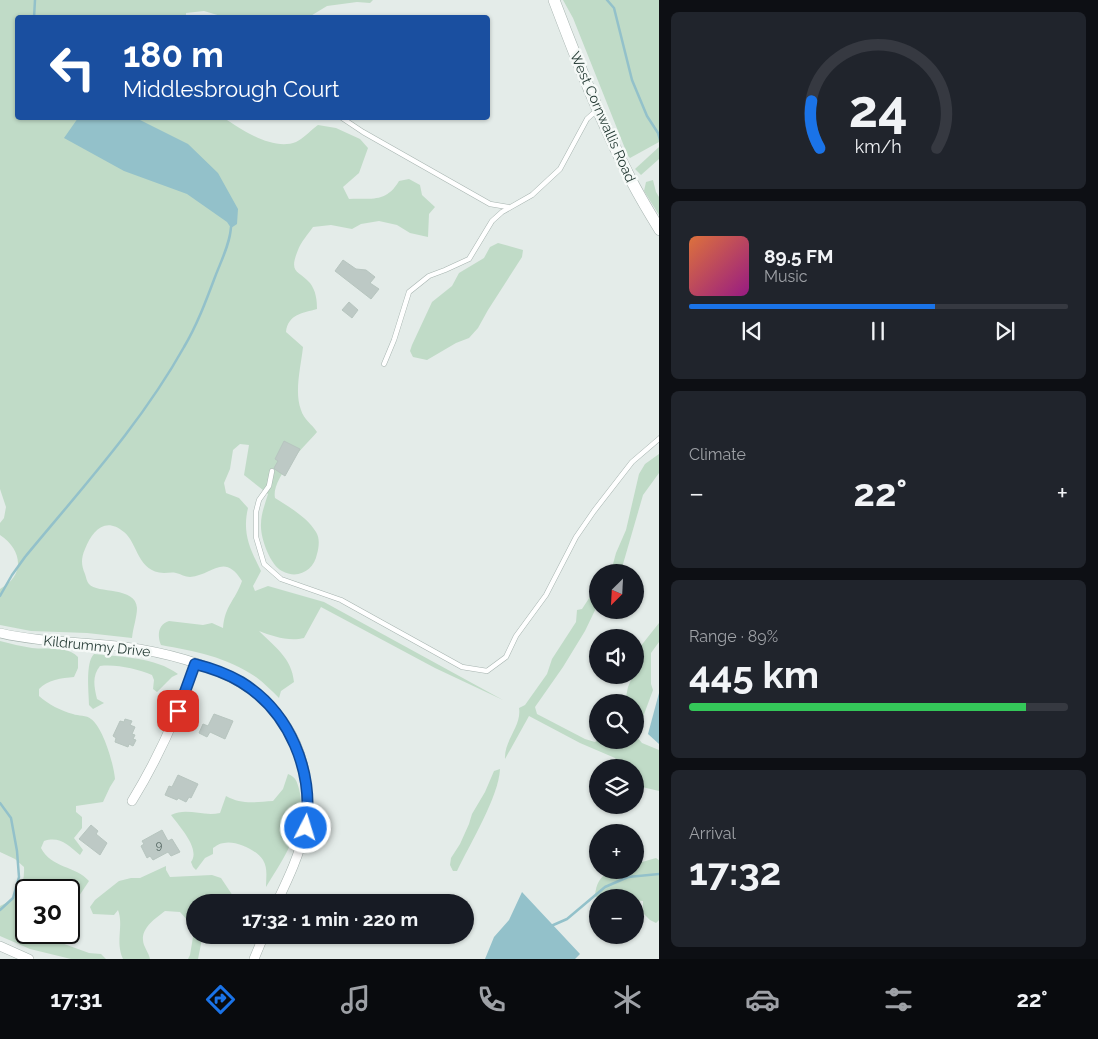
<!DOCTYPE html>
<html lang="en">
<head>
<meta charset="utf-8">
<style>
  body { margin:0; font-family:Raleway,sans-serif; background:#20242c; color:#f1f3f6; height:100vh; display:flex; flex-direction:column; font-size:19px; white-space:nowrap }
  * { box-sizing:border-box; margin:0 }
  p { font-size:16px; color:#9ea1a6 }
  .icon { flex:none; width:28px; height:28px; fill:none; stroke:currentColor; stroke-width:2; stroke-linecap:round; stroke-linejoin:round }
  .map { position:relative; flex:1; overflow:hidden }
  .side { display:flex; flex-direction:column; gap:12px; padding:12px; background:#0d0f14; width:439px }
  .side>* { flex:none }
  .hud { position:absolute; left:15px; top:15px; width:475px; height:105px; border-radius:5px; box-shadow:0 1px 4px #0004; background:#1a4fa0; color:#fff; overflow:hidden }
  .needle { width:32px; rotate:204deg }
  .tools { position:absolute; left:589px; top:564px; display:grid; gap:10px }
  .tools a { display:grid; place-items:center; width:55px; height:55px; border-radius:50%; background:#171b24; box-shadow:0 1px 4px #0004; font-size:25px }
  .speed { position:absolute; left:15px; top:879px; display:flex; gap:10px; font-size:25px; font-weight:700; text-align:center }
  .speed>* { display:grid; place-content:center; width:65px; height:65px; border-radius:50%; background:#171b24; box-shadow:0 1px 4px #0004; line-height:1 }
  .speed .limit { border:2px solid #111; border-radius:8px; background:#fff; color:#111 }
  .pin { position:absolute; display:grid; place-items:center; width:42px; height:42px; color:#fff; margin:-21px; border-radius:10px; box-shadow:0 2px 8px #0006 }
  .me { position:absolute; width:55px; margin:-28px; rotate:5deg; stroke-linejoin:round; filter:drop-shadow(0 0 4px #0008) }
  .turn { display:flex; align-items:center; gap:18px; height:105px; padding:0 25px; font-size:22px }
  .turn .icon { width:65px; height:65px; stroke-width:2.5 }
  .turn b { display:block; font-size:35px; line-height:42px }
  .big { font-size:38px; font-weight:700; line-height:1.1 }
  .side .tile { flex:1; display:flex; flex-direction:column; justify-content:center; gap:8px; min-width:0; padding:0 18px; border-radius:8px; background:#20242c }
  .side .dial { align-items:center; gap:0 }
  .dial svg { height:130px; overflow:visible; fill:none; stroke:#363941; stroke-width:7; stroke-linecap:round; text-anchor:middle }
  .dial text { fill:#f1f3f6; stroke:none }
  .song { display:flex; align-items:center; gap:15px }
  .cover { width:60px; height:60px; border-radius:8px; background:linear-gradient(135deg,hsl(20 70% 55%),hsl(310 70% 35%)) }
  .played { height:5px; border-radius:2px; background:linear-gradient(90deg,#1a73e8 65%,#363941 65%) }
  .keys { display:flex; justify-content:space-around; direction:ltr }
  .heat { display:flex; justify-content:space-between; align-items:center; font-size:28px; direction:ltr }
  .charge { height:8px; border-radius:4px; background:linear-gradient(90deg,#34c759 89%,#363941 0) }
  .trip { position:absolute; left:186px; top:894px; width:288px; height:50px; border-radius:25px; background:#171b24; box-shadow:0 1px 4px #0004; font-weight:700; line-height:50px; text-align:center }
  .tab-bar { display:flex; height:80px; justify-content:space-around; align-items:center; background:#090b0e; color:#9ea1a6 }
  .tab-bar .icon { width:35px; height:35px }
  .tab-bar .active { color:#1a73e8 }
  .tab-bar b { font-size:22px; color:#f1f3f6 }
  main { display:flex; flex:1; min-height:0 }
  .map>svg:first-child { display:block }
  .green { fill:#c0dbc7 }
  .water { fill:#93c1ca }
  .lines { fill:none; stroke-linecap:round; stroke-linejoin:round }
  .stream { stroke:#93c1ca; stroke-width:2.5 }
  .building { fill:#bdc9c5; stroke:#b7c5bf }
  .service-casing { stroke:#a7b4b0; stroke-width:5.5 }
  .minor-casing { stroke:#a7b4b0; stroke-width:10 }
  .tertiary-casing { stroke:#a7b4b0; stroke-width:12 }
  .service { stroke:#fff; stroke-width:4.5 }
  .minor { stroke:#fff; stroke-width:9 }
  .tertiary { stroke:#fff; stroke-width:11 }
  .route-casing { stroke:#114b97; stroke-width:12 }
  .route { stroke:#1a73e8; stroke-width:9 }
  .labels { text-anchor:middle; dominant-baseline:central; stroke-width:5; stroke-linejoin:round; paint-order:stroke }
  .number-label { font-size:11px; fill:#4c5f5a }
  .street-label { font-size:14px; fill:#263c36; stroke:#f5f9f7 }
</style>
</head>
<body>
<main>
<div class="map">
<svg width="660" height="959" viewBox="0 0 660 959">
  <rect width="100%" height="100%" fill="#e4ece9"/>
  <g class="green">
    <path d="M0,0H373L370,3L357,2L327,6L309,17H224L204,11L186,13V18H18V118H224C242,130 273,151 296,142C303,139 311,130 318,125L336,128L360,139L368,148L359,173L343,187L349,199C372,198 386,203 399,181L409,179L420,185L422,195L435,207L429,214L428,237L410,233L397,225L379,221L361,224L352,229L331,225L313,227C308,234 301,242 298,250C288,274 299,270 310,283C316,291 317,300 317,309C303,313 288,314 286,332L303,347C301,366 294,392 301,410C304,420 312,424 317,432C305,446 271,478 275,498C289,507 307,517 316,532C320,538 319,547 317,554C314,570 298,580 282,571C270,565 260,537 261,524C261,514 265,504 268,494L244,475L249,445L240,444L233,450L230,469L224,483L226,493L239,498L248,508C242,533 250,549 261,571L253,586L255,591L268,586L324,602L503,700L435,668L321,607L304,638C289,642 272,636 259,631C274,646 292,658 294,682L281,691L279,698C272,691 264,683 256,677C227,657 194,651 161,645C157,636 158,624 169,621L203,625L212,623L223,628C225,605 235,601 242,581C224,552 213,575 190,577C185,577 181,574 176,573C172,572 168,573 164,573C137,572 138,543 124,532C105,516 92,531 85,549C81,558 81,565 85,574C86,577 87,582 89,584C97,594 136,586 137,608C137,617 133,628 132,638L87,633L31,631L0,625V589C25,576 23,550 0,535V523L4,518L6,507L0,489Z"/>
    <polygon points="563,0 659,0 659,142 630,158 628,156 573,18"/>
    <polygon points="659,147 659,159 641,175 635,169"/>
    <polygon points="653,180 656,192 659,197 659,215 644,191 646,182"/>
    <polygon points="498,243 523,250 522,257 488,310 478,328 469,338 456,343 427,360 413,357 410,351 412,345 432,302 452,286 459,273 484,258 490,247"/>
    <polygon points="659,454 659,473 643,495 621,571 620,572 607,572 613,564 616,553 626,530 639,474 645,464"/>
    <path d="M597,586V606L585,631L563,667L535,707L537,714L585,739L595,742L598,740H635V702H625L628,687L633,675H635L640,647L659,623V642L651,653V684L653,690L636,736L642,743L659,750V791L642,787H635V768L618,767V763L615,758L580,743L529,716L505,759C504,740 522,726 519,708L525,705L547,674L552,659L576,622L577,610L582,609Z"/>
    <path d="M0,641C11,644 21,646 32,648C47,650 66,645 78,657V668L74,677C62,678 47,680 39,689V696C48,704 61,711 73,714C78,716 87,715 91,719C103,727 114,765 115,779L110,787L103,802L76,806V812L82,817V828L74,838L83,850L80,855C68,845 60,836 44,841L41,848C51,868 76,866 89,881L77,899L79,914L69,915V890H26V932L55,933L56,941L89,953L101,954L106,959H71L30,949L0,936V906C17,899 25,887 24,867L15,859L0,852Z"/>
    <path d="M94,654C121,657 155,657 178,674L172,677L157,692L153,689L154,680L152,675C137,669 117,664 100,666C92,676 94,686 97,699L104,703L93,709L89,705C89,693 85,663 94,654Z"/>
    <path d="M500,769C499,796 470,844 457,871H453L450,865L451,858L460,844L469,824L472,814L485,792L494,771Z"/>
    <path d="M288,774C296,777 297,782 299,789C308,824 283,859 266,887C266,878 268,868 263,860C257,850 235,840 224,843C220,843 216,846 213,848V854L205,858L196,870L193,867L191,862C201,849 179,826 171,815C187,807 203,817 220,813L226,796C242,805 255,802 273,801L283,789Z"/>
    <path d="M656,858L660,861V919L656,923L650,920L643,913V901L635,900V898H598L595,896C597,870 614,870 635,870V864Z"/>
    <path d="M166,866V870L170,877L212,875L221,878L233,896L254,902H195V935H205L202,939L198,959H188L190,955L193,937L189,922L180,912L165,911C156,918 142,927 143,940C143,946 149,953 150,959H123C115,941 124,926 118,910L114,915L93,914L90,907L95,900L119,881L131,878H140Z"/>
  </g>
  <g class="water">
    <polygon points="78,118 136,118 188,144 218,173 238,209 237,224 231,228 227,222 187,194 124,171 64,138"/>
    <polygon points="659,693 660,744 659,744 648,734"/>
    <polygon points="522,892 580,954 575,959 485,959 494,937 509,920"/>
  </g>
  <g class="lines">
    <g class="stream">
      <polyline points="607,0 614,8 632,80 647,116 658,133 660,140"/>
      <polyline points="34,18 35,0"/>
      <path d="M0,596L12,575L25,557C81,489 141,424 184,347C197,325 206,301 215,277C221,261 230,244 231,227"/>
      <polyline points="0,803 11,818 17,851 19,877 13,898 0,910"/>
      <polyline points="551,926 567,919 605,887 628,877 660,874"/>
    </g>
  </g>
  <g class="building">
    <polygon points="343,260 356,269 366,270 375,277 370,283 379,289 371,299 335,271"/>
    <polygon points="349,302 358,310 352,318 342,310"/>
    <polygon points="284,441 300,449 285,476 276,470 274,468 278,461 275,459"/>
    <polygon points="214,714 233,721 225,739 210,732 207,737 199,733 203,724 208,726"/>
    <polygon points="125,719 132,721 130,725 135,727 132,734 135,735 133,739 136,740 133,746 129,744 128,747 115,742 116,738 113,736 120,721 124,722"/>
    <polygon points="178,775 198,784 191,798 189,797 186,802 178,798 177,800 165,795 169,786 172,787"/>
    <polygon points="91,825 98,831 96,834 107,843 100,855 79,839"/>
    <polygon points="162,830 168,841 172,839 180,852 171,856 168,852 153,860 150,856 147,858 141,846 144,844 142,841"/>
  </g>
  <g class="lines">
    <g class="service-casing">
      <g id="service">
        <polyline points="342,118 363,132 490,204 508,207"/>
        <polyline points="384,364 394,340 409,292 429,276 445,270 469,259 492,221 502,212 532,195 560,169 587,119 597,110"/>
        <polyline points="272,471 269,486 259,500 256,512 256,537 264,564 281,579 341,600 462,667 487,671 506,657 516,636 546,595 576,537 594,511 632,462 660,438"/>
      </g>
    </g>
    <g class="minor-casing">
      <g id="minor">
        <path d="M0,633C46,644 93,641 139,649C213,662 291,691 305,775C307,793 309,811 305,828C300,854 288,879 277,902"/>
        <path d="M132,801C159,757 179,712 195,664"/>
        <polyline points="0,946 29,959"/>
        <polyline points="254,959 264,935"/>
      </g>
    </g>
    <g class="tertiary-casing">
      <path id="tertiary" d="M554,0C577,61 601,122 631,180C640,197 650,214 660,230"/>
    </g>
    <use href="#service" class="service"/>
    <use href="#minor" class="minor"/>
    <use href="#tertiary" class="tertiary"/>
  </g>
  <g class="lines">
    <g class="route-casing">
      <path id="route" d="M178,711L195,664C211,668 226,673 241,682C290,712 314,771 306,828"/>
    </g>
    <use href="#route" class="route"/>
  </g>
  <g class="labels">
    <g class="number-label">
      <text x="159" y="845">9</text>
    </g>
    <g class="street-label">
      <text transform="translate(603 117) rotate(66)">West Cornwallis Road</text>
      <text transform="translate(97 646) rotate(6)">Kildrummy Drive</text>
    </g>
  </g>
</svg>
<div class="tools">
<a><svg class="needle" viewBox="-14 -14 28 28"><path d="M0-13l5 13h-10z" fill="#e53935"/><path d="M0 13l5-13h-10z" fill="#9ea1a6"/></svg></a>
<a><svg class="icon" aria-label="sound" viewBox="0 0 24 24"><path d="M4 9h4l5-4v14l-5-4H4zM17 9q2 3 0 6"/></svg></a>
<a><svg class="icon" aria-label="search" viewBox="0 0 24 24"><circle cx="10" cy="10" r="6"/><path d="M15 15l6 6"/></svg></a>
<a><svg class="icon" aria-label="layers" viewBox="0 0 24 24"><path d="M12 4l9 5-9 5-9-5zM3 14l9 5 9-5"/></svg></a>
<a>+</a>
<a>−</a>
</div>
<div class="speed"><div class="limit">30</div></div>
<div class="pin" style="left:178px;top:711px;background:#d93025"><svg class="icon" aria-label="arrive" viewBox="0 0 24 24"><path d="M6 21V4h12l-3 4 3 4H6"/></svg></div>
<svg class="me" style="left:306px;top:828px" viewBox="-20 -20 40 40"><circle r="17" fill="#1a73e8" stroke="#fff" stroke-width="3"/><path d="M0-11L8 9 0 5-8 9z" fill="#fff"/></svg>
<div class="trip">17:32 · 1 min · 220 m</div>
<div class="hud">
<div class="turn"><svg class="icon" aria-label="left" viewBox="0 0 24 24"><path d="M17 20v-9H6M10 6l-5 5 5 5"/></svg><div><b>180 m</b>Middlesbrough Court</div></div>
</div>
</div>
<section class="side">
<div class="tile dial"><svg viewBox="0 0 100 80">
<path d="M14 69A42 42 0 1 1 86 69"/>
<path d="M14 69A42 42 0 0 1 9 40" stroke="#1a73e8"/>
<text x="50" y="56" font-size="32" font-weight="700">24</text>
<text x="50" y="72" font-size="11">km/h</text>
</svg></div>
<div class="tile">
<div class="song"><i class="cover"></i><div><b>89.5 FM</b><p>Music</p></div></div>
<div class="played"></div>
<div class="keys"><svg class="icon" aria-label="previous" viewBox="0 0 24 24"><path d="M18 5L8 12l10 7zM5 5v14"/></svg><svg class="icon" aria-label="pause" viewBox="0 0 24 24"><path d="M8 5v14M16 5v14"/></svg><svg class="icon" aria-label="next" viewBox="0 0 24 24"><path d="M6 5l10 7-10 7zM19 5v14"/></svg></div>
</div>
<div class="tile"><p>Climate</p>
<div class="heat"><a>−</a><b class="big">22°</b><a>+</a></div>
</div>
<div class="tile"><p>Range · 89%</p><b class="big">445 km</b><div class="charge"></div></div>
<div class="tile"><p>Arrival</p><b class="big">17:32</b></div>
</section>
</main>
<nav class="tab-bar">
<b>17:31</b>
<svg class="icon active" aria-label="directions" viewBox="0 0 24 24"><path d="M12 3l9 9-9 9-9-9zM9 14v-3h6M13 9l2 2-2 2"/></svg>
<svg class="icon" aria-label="music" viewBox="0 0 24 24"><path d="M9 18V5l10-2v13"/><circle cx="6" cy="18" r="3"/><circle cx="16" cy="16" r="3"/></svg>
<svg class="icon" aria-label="phone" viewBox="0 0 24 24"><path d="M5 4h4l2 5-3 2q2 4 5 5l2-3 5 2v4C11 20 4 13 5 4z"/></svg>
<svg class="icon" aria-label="climate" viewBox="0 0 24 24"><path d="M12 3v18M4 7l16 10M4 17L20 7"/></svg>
<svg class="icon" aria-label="car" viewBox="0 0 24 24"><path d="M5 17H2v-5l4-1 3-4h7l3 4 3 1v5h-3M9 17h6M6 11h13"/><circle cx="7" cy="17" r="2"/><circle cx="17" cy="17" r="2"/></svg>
<svg class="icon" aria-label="filters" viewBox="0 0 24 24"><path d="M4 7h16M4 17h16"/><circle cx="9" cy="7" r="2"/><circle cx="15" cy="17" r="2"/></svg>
<b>22°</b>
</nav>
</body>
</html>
